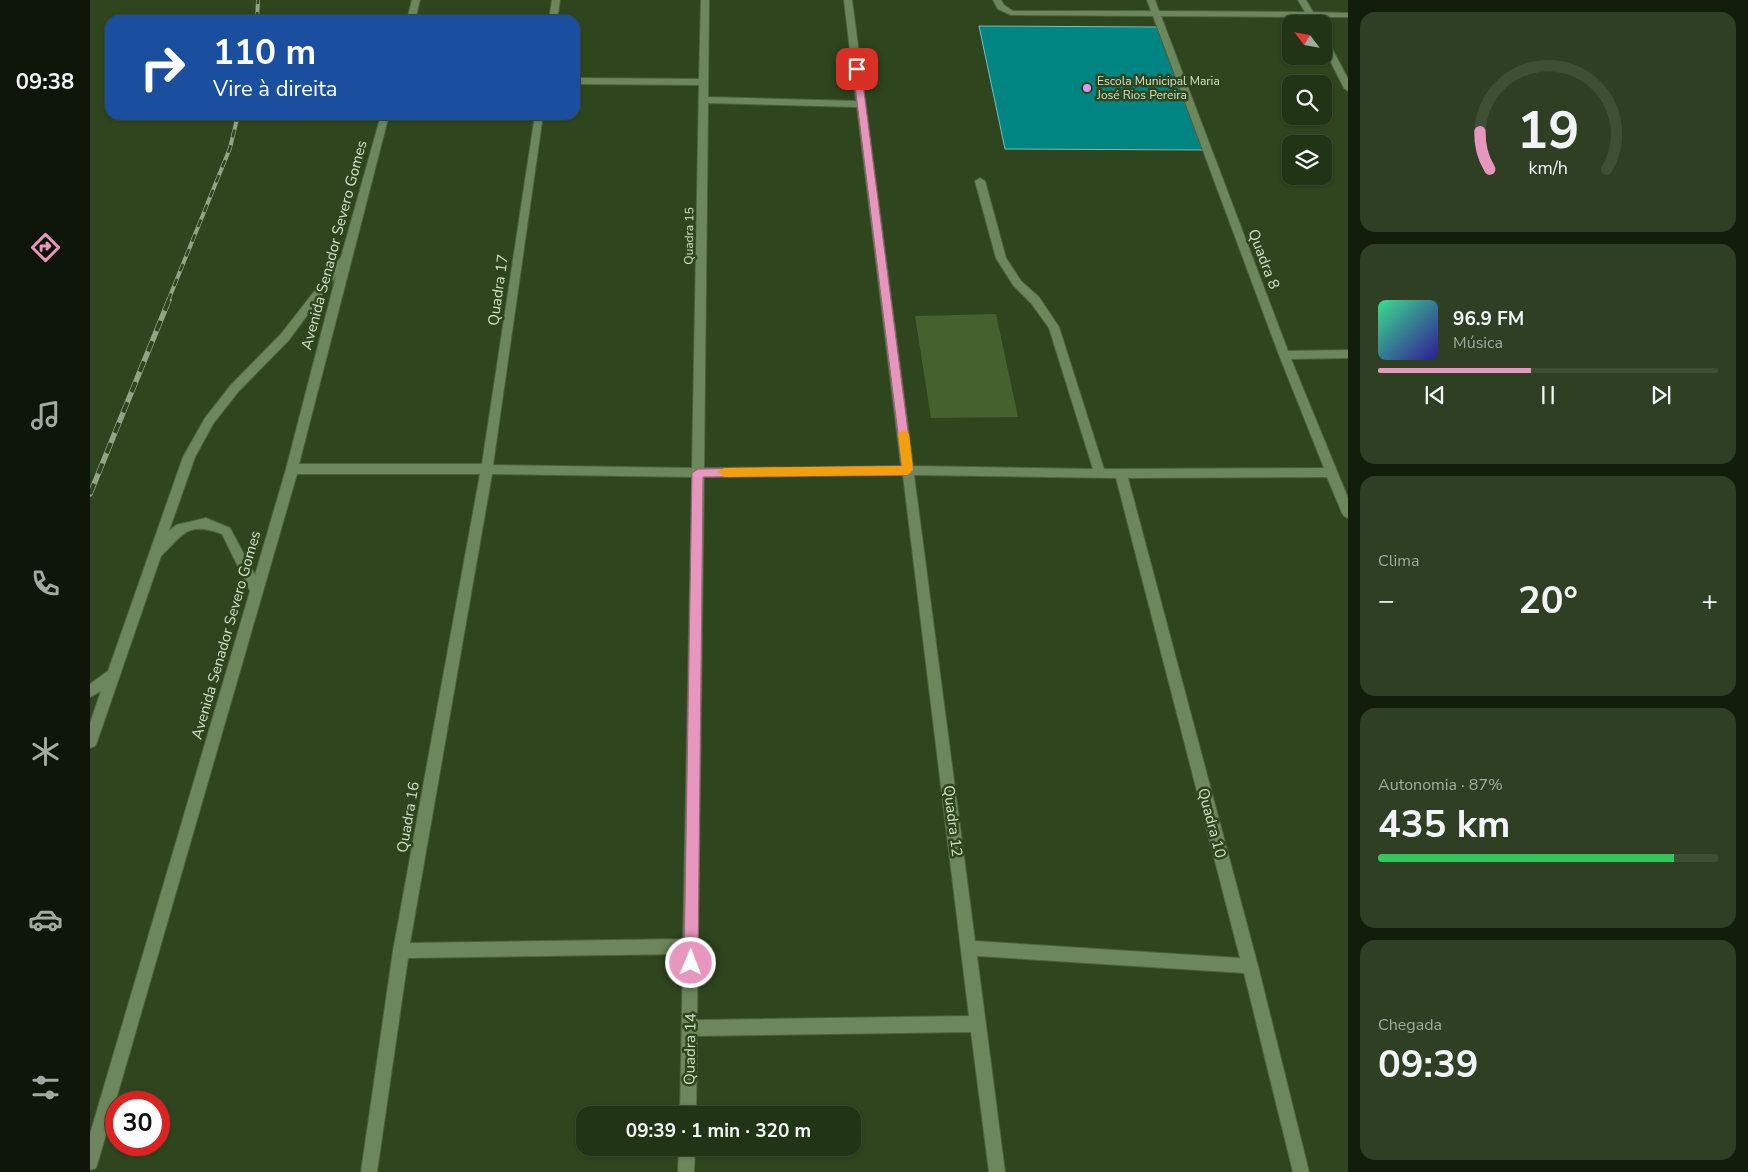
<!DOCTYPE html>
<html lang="pt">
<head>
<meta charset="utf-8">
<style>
  body { margin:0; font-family:"Nunito Sans",sans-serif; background:#2e3f23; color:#f1f3f6; height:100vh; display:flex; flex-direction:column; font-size:19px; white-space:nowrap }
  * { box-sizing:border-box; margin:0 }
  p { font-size:16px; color:#a2aaa1 }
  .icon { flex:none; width:28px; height:28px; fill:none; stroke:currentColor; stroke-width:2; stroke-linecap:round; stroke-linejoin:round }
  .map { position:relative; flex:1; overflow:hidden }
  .sheet { display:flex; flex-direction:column; gap:12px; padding:12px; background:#131d0c; width:400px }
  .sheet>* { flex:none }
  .banner { position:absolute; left:15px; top:15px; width:475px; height:105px; border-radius:15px; box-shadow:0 1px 4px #0004,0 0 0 1px #3f4f35; background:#1a4fa0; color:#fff; overflow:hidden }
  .needle { width:32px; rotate:301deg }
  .tools { position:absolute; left:1192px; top:15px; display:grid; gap:10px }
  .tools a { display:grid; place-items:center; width:50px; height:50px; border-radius:10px; background:#223416; box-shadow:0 1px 4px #0004,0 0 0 1px #3f4f35; font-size:25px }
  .speed { position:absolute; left:15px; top:1091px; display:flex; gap:10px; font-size:25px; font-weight:700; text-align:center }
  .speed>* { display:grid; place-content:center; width:65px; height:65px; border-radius:50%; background:#223416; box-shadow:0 1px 4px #0004,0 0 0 1px #3f4f35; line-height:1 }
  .speed .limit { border:8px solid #d22; background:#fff; color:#111 }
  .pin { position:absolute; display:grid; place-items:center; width:42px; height:42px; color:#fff; margin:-21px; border-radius:10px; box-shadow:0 2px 8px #0006 }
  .me { position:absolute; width:55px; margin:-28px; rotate:1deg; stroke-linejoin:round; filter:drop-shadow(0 0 4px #0008) }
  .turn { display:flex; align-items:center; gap:18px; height:105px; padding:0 25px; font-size:22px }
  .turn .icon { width:65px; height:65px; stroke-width:2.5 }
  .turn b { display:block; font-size:35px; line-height:42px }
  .big { font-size:38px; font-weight:700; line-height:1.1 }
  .sheet .tile { flex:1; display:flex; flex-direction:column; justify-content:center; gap:8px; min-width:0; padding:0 18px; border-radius:15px; background:#2e3f23 }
  .sheet .dial { align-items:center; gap:0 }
  .dial svg { height:130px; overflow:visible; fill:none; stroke:#3f4f35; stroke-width:7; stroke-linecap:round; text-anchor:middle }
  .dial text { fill:#f1f3f6; stroke:none }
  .song { display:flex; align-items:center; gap:15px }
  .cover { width:60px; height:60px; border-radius:8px; background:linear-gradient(135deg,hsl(150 70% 55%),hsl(250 70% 35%)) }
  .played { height:5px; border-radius:2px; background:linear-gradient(90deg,#e797bd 45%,#3f4f35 45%) }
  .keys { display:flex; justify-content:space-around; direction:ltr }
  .heat { display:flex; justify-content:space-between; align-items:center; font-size:28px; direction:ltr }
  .charge { height:8px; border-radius:4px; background:linear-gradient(90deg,#34c759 87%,#3f4f35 0) }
  .trip { position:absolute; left:486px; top:1106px; width:285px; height:50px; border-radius:15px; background:#223416; box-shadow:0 1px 4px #0004,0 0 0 1px #3f4f35; font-weight:700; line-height:50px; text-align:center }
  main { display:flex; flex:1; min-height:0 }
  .menu { display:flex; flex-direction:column; width:90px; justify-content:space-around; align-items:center; background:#0e1509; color:#a2aaa1 }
  .menu .icon { width:35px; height:35px }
  .menu .active { color:#e797bd }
  .menu b { font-size:22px; color:#f1f3f6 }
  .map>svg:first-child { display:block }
  .green { fill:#44612e }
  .building { fill:#018583; stroke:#79bdbb }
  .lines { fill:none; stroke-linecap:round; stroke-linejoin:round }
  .minor-casing { stroke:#4d613e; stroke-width:2 }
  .minor { fill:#6d875c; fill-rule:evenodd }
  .rail-far1-casing { stroke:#92a487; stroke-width:4 }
  .rail-casing { stroke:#92a487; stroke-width:5.5 }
  .rail-far1 { stroke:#2e451d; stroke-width:2.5; stroke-dasharray:8; stroke-linecap:butt }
  .rail { stroke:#2e451d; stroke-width:4; stroke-dasharray:11; stroke-linecap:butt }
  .route { fill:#e797bd; stroke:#96627b }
  .slow { fill:#f59e0b }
  .poi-dot { fill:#d89af8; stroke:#2e451d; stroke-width:2 }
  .labels { text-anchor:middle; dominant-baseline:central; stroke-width:5; stroke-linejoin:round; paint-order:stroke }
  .far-poi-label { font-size:12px; fill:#d1e0c9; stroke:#2e451d; text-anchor:start }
  .far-street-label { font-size:12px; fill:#d1e0c9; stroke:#2e451d }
  .street-label { font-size:15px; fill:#d1e0c9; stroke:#2e451d }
</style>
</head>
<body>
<main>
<nav class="menu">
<b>09:38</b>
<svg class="icon active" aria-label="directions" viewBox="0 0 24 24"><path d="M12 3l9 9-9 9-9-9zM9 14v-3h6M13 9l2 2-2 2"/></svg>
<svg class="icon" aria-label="music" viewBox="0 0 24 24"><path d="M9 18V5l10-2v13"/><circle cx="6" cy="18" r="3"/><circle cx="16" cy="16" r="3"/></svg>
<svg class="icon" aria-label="phone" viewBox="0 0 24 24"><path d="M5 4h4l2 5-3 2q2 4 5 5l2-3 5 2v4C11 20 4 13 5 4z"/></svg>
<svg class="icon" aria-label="climate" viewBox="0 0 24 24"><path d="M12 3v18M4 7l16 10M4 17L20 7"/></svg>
<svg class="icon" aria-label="car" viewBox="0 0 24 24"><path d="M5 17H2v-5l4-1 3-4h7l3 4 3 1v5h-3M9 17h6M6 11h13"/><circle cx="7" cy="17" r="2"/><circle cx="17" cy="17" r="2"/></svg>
<svg class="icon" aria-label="filters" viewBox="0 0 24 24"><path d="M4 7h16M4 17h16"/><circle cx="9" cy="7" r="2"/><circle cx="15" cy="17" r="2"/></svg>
</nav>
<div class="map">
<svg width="1258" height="1172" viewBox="0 0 1258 1172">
  <rect width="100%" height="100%" fill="#2e451d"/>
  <polygon class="green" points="906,314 928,417 841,418 825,316"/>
  <polygon class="building" points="889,26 1070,27 1116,150 915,149"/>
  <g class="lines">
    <g class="minor-casing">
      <g id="minor">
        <polygon points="322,0 330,0 325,20 317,20"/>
        <polygon points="462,0 470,0 467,20 459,20"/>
        <path d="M611,0H619L618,97L766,101L754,0H762L823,466L1003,469L959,328L941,303L923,285L906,258L885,181L890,178L895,181L916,258L931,281L949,297L969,327L1014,469L1234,468L1189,355L1063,16L921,15L908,9L903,0H911L914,5L923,11H1061L1057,0H1065L1069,11L1215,12L1208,0H1216L1223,12L1258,13V17H1226L1228,22L1227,24H1221L1217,17L1071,16L1198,351L1258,350V358L1201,359L1258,498V518L1254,516L1252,513L1237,477L1038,478L1168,966L1219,1172H1203L1154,973L887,956L915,1172H899L881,1032L607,1036L606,1115H590L593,954L318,958L287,1172H271L303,951L390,474H207L8,1162L6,1168L0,1170V1134L160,591L132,534C97,521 94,534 71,556L7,742L5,746L0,748V723L11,691L0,697V684L18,671L93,457L115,418L140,386L191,334L251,257L291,115H299L209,464H392L445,115H453L403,465L602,468L609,85L485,84V78L609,79ZM618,103L767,107L811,466L614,468ZM246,276L196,469L165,575L140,528L116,518L86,525L79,531L105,457L123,424L148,392L199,340ZM402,474L602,477L593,939L320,943ZM813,475L879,1016L607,1020L614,477ZM824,475L1026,478L1150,958L885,941Z"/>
        <polygon points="1234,38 1238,41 1258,79 1258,91 1254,88 1234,49"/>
        <polygon points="589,1148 605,1148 604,1172 588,1172"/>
      </g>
    </g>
    <use href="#minor" class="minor"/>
    <g class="rail-far1-casing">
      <g id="rail-far1">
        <polyline points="167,20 168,0"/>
        <polyline points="78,301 140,148 148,115"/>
      </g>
    </g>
    <g class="rail-casing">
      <polyline id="rail" points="0,494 79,300"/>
    </g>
    <use href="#rail-far1" class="rail-far1"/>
    <use href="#rail" class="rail"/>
  </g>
  <polygon class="route" points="767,67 771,69 823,470 818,475 613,477 608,963 606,968 601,970 596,968 594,963 602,473 608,469 812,466 763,69"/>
  <polygon class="slow" points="814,430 819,434 823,470 818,475 634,477 628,472 634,468 812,466 808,434"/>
  <circle class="poi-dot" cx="997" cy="88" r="5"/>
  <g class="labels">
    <g class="far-poi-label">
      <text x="1007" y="81">Escola Municipal Maria<tspan x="1007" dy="14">José Rios Pereira</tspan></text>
    </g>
    <g class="far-street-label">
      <text transform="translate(599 236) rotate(-89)">Quadra 15</text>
    </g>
    <g class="street-label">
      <text transform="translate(244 245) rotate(-75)">Avenida Senador Severo Gomes</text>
      <text transform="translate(1174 259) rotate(69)">Quadra 8</text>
      <text transform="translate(408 290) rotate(-82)">Quadra 17</text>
      <text transform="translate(136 635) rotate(-74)">Avenida Senador Severo Gomes</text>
      <text transform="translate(318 817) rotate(-80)">Quadra 16</text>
      <text transform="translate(863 821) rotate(83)">Quadra 12</text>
      <text transform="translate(1122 823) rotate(75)">Quadra 10</text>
      <text transform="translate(600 1049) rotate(-89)">Quadra 14</text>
    </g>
  </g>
</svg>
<div class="tools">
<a><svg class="needle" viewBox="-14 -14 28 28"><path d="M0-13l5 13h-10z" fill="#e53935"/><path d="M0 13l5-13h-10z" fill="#a2aaa1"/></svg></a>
<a><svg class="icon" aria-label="search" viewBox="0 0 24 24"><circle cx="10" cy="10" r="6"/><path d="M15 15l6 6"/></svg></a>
<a><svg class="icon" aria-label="layers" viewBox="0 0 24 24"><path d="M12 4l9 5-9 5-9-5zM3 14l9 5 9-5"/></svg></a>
</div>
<div class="speed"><div class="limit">30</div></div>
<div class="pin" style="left:767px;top:69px;background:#d93025"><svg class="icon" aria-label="arrive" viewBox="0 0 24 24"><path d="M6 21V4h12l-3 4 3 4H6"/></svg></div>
<svg class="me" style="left:601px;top:963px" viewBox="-20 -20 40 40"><circle r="17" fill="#e797bd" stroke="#fff" stroke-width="3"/><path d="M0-11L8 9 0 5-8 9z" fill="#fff"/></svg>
<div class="trip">09:39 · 1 min · 320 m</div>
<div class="banner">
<div class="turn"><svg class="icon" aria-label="right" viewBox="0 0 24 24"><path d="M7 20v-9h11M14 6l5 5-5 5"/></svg><div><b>110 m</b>Vire à direita</div></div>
</div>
</div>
<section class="sheet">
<div class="tile dial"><svg viewBox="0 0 100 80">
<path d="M14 69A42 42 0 1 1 86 69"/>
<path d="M14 69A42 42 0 0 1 8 46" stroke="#e797bd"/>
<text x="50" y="56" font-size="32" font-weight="700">19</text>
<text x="50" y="72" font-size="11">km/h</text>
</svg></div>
<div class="tile">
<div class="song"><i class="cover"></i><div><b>96.9 FM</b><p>Música</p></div></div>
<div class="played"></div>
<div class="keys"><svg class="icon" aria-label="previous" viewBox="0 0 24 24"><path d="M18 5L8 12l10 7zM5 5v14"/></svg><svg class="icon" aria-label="pause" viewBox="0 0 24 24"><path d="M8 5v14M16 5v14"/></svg><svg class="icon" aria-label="next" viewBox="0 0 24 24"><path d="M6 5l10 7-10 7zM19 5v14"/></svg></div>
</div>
<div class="tile"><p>Clima</p>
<div class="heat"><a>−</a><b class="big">20°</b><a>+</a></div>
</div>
<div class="tile"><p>Autonomia · 87%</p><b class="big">435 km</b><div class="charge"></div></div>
<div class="tile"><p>Chegada</p><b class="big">09:39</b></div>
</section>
</main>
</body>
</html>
